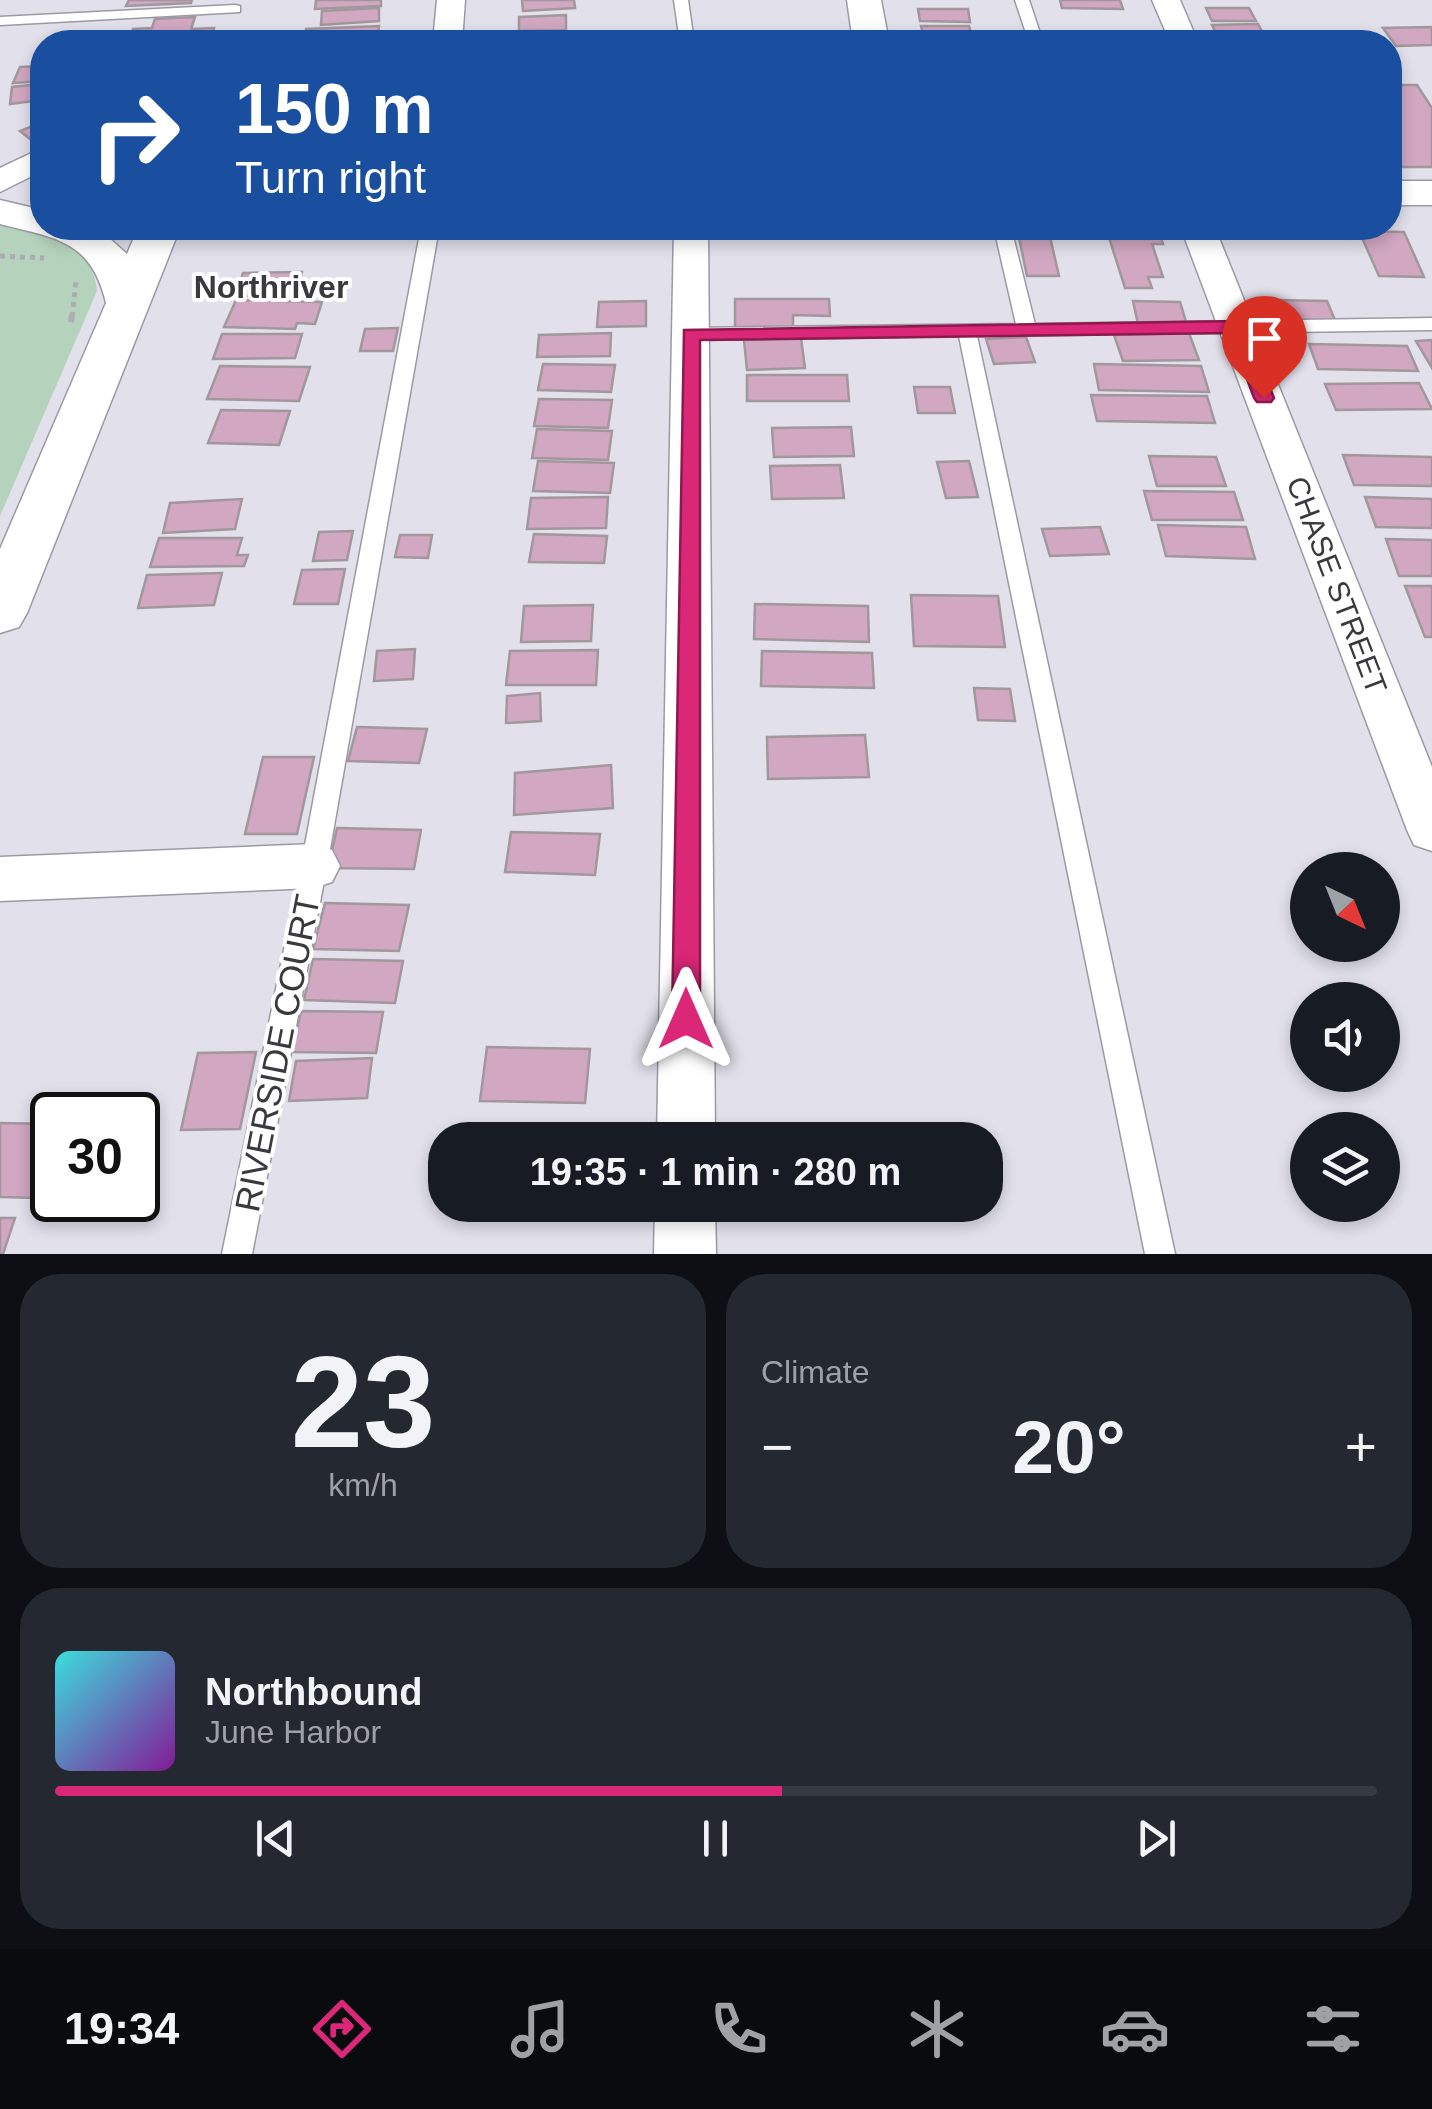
<!DOCTYPE html>
<html lang="en">
<head>
<meta charset="utf-8">
<style>
  body { margin:0; font-family:Helvetica,sans-serif; background:#242831; color:#f1f3f6; height:100vh; display:flex; flex-direction:column; font-size:38px; white-space:nowrap }
  * { box-sizing:border-box; margin:0 }
  p { font-size:32px; color:#9ea1a6 }
  .icon { flex:none; width:55px; height:55px; fill:none; stroke:currentColor; stroke-width:2; stroke-linecap:round; stroke-linejoin:round }
  .map { position:relative; height:1254px; overflow:hidden }
  .details { display:flex; flex-direction:column; gap:20px; padding:20px; background:#0d0f14; flex:1 }
  .details>* { flex:none }
  .guide { position:absolute; left:30px; top:30px; width:1372px; height:210px; border-radius:40px; box-shadow:0 5px 15px #0003; background:#1a4fa0; color:#fff; overflow:hidden }
  .needle { width:65px; rotate:137deg }
  .controls { position:absolute; left:1290px; top:852px; display:grid; gap:20px }
  .controls a { display:grid; place-items:center; width:110px; height:110px; border-radius:50%; background:#171b24; box-shadow:0 5px 15px #0003; font-size:50px }
  .speed { position:absolute; left:30px; top:1092px; display:flex; gap:20px; font-size:50px; font-weight:700; text-align:center }
  .speed>* { display:grid; place-content:center; width:130px; height:130px; border-radius:50%; background:#171b24; box-shadow:0 5px 15px #0003; line-height:1 }
  .speed .limit { border:5px solid #111; border-radius:15px; background:#fff; color:#111 }
  .pin { position:absolute; display:grid; place-items:center; width:85px; height:85px; color:#fff; margin:-102px -42px; border-radius:50% 50% 50% 0; rotate:-45deg; box-shadow:0 0 10px #0007 }
  .pin .icon { rotate:45deg }
  .me { position:absolute; width:110px; margin:-55px; rotate:0deg; stroke-linejoin:round; filter:drop-shadow(0 0 8px #0008) }
  .turn { display:flex; align-items:center; gap:35px; height:210px; padding:0 40px; font-size:45px }
  .turn .icon { width:130px; height:130px; stroke-width:2.5 }
  .turn b { display:block; font-size:70px; line-height:85px }
  .big { font-size:75px; font-weight:600; line-height:1.1 }
  .details .card { flex:1; display:flex; flex-direction:column; justify-content:center; gap:15px; min-width:0; padding:0 35px; border-radius:40px; background:#242831 }
  .details .dial { align-items:center; gap:0 }
  .dial b { font-size:130px; line-height:1 }
  .song { display:flex; align-items:center; gap:30px }
  .cover { width:120px; height:120px; border-radius:15px; background:linear-gradient(135deg,hsl(180 70% 55%),hsl(290 70% 35%)) }
  .played { height:10px; border-radius:5px; background:linear-gradient(90deg,#db2777 55%,#363941 55%) }
  .keys { display:flex; justify-content:space-around; direction:ltr }
  .heat { display:flex; justify-content:space-between; align-items:center; font-size:55px; direction:ltr }
  .details .tiles { flex:1; display:grid; gap:20px; grid-template-columns:1fr 1fr }
  .card:last-child { grid-column:span 2 }
  .trip { position:absolute; left:428px; top:1122px; width:575px; height:100px; border-radius:40px; background:#171b24; box-shadow:0 5px 15px #0003; font-weight:600; line-height:100px; text-align:center }
  .dock { display:flex; height:160px; justify-content:space-around; align-items:center; background:#090b0e; color:#9ea1a6 }
  .dock .icon { width:70px; height:70px }
  .dock .active { color:#db2777 }
  .dock b { font-size:45px; color:#f1f3f6 }
  .map>svg:first-child { display:block }
  .green { fill:#b4d2bc }
  .building { fill:#d1a7c1; stroke:#a1979d; stroke-width:2.5 }
  .lines { fill:none; stroke-linecap:round; stroke-linejoin:round }
  .lane-casing { stroke:#9b9aa4; stroke-width:3 }
  .street-casing { stroke:#9b9aa4; stroke-width:3 }
  .secondary-casing { stroke:#9b9aa4; stroke-width:3 }
  .path-far1 { stroke:#adacb5; stroke-width:5; stroke-dasharray:5 5; stroke-linecap:butt }
  .path { stroke:#adacb5; stroke-width:6; stroke-dasharray:8 8; stroke-linecap:butt }
  .lane { fill:#fff; fill-rule:evenodd }
  .street { fill:#fff; fill-rule:evenodd }
  .secondary { fill:#fff; fill-rule:evenodd }
  .route { fill:#db2777; stroke:#8e194d; stroke-width:2.5 }
  .labels { text-anchor:middle; dominant-baseline:central; stroke-width:8; stroke-linejoin:round; paint-order:stroke }
  .street-label { font-size:30px; fill:#3a393e; stroke:#fff }
  .neighbourhood-label { font-size:32px; font-weight:bold; fill:#3a393e; stroke:#fff }
  .near-street-label { font-size:35px; fill:#3a393e; stroke:#fff }
</style>
</head>
<body>
<div class="map">
<svg width="1432" height="1254" viewBox="0 0 1432 1254">
  <rect width="100%" height="100%" fill="#e1e0eb"/>
  <path class="green" d="M0,225C44,225 93,244 97,291L0,516Z"/>
  <g class="building">
    <polygon points="129,0 192,0 191,3 126,6"/>
    <polygon points="316,0 381,0 381,6 315,9"/>
    <polygon points="522,0 574,0 575,8 523,11"/>
    <polygon points="1060,0 1120,0 1123,9 1062,8"/>
    <polygon points="379,8 379,21 321,25 322,11"/>
    <polygon points="1206,8 1249,8 1256,21 1212,21"/>
    <polygon points="918,9 968,9 970,22 920,21"/>
    <polygon points="566,15 566,30 519,31 519,17"/>
    <polygon points="195,17 191,29 214,28 210,42 128,42 133,29 152,28 155,19"/>
    <polygon points="1258,24 1266,39 1219,39 1212,25"/>
    <polygon points="379,26 377,41 319,42 320,35 305,36 306,29"/>
    <polygon points="921,26 969,26 973,41 925,42"/>
    <polygon points="1432,27 1432,45 1396,46 1383,28"/>
    <polygon points="592,33 591,42 515,42 516,35"/>
    <polygon points="666,34 667,42 636,42 635,36"/>
    <polygon points="42,66 42,81 13,83 20,67"/>
    <polygon points="42,84 42,100 10,104 12,87"/>
    <polygon points="1390,85 1417,85 1432,108 1432,167 1390,167"/>
    <polygon points="42,122 42,140 35,143 20,131"/>
    <polygon points="1017,228 1048,228 1059,276 1027,276"/>
    <polygon points="1106,228 1158,228 1163,244 1152,244 1163,277 1148,277 1152,288 1125,288"/>
    <polygon points="1359,231 1404,232 1424,277 1379,276"/>
    <polygon points="302,272 296,295 236,296 243,273"/>
    <polygon points="735,299 829,299 830,316 793,315 793,329 735,328"/>
    <polygon points="236,300 322,302 315,324 297,323 295,329 224,327"/>
    <polygon points="1274,300 1327,301 1337,325 1283,324"/>
    <polygon points="646,301 646,326 597,327 599,302"/>
    <polygon points="1133,301 1180,302 1187,325 1138,324"/>
    <polygon points="398,328 393,351 360,351 365,329"/>
    <polygon points="611,333 610,356 537,357 539,335"/>
    <polygon points="1189,333 1199,360 1123,361 1114,335"/>
    <polygon points="222,334 302,334 295,358 213,359"/>
    <polygon points="1026,337 1035,362 994,364 986,339"/>
    <polygon points="801,338 805,368 747,370 744,340"/>
    <polygon points="1432,340 1432,368 1416,341"/>
    <polygon points="1309,344 1407,346 1418,371 1318,369"/>
    <polygon points="543,364 615,365 611,392 538,390"/>
    <polygon points="1094,364 1201,366 1209,392 1099,390"/>
    <polygon points="220,366 310,367 299,401 207,399"/>
    <polygon points="747,375 847,375 849,401 747,401"/>
    <polygon points="1419,383 1432,409 1336,410 1325,384"/>
    <polygon points="914,387 950,387 955,413 918,413"/>
    <polygon points="1091,395 1207,396 1215,423 1097,421"/>
    <polygon points="539,399 612,400 608,428 534,426"/>
    <polygon points="221,410 290,411 279,445 208,443"/>
    <polygon points="851,427 854,456 774,457 772,428"/>
    <polygon points="537,429 612,431 608,460 532,458"/>
    <polygon points="1343,455 1432,457 1432,486 1354,485"/>
    <polygon points="1149,456 1216,457 1226,486 1157,486"/>
    <polygon points="538,461 614,463 610,493 533,491"/>
    <polygon points="969,461 978,497 946,498 937,462"/>
    <polygon points="840,465 844,498 772,499 770,466"/>
    <polygon points="1144,491 1234,492 1243,520 1152,520"/>
    <polygon points="608,497 606,528 527,529 531,498"/>
    <polygon points="1365,497 1432,499 1432,528 1376,527"/>
    <polygon points="242,499 235,529 163,533 170,503"/>
    <polygon points="1158,525 1246,527 1255,559 1166,556"/>
    <polygon points="1100,527 1109,554 1050,556 1042,529"/>
    <polygon points="353,531 347,560 313,561 319,532"/>
    <polygon points="534,534 607,536 604,563 529,562"/>
    <polygon points="400,535 432,535 428,558 395,557"/>
    <polygon points="159,538 242,538 237,555 248,555 244,566 150,567"/>
    <polygon points="1386,539 1432,540 1432,576 1399,576"/>
    <polygon points="345,569 338,604 294,604 302,570"/>
    <polygon points="222,573 214,605 138,608 147,575"/>
    <polygon points="1405,586 1432,586 1432,637 1425,637"/>
    <polygon points="911,595 998,596 1005,647 914,646"/>
    <polygon points="755,604 868,606 869,642 754,639"/>
    <polygon points="593,605 591,641 521,642 524,606"/>
    <polygon points="415,649 413,679 374,681 377,651"/>
    <polygon points="598,650 596,685 506,685 510,651"/>
    <polygon points="762,651 872,653 874,688 761,686"/>
    <polygon points="974,688 1010,689 1015,721 978,720"/>
    <polygon points="540,693 541,721 506,723 507,696"/>
    <polygon points="357,727 427,729 419,763 348,761"/>
    <polygon points="865,735 869,777 768,779 767,737"/>
    <polygon points="263,757 314,757 297,834 245,834"/>
    <polygon points="611,765 613,808 514,815 515,773"/>
    <polygon points="337,828 421,830 414,869 328,868"/>
    <polygon points="511,832 600,834 595,875 505,872"/>
    <polygon points="325,903 409,905 399,951 313,949"/>
    <polygon points="313,959 403,961 395,1003 304,1000"/>
    <polygon points="301,1011 383,1012 376,1053 292,1052"/>
    <polygon points="487,1047 590,1049 585,1103 480,1101"/>
    <polygon points="256,1052 240,1129 181,1130 198,1053"/>
    <polygon points="372,1058 367,1098 289,1101 296,1061"/>
    <polygon points="0,1123 52,1124 52,1155 39,1198 0,1197"/>
    <polygon points="0,1218 15,1218 3,1254 0,1254"/>
  </g>
  <g class="lines">
    <g class="lane-casing">
      <g id="lane">
        <polygon points="674,0 688,0 694,42 680,42"/>
        <polygon points="1015,0 1029,0 1043,42 1029,42"/>
        <polygon points="235,5 240,6 240,12 0,25 0,17"/>
        <polygon points="421,228 439,228 327,866 252,1254 222,1254 301,866"/>
        <polygon points="994,228 1011,228 1035,324 1432,318 1432,330 977,336 1175,1254 1145,1254 959,336 690,340 681,334 690,328 1016,324"/>
      </g>
    </g>
    <g class="street-casing">
      <g id="street">
        <polygon points="437,0 465,0 462,42 433,42"/>
        <polygon points="1152,0 1180,0 1198,42 1170,42"/>
        <polygon points="42,148 42,171 0,192 0,168"/>
        <polygon points="674,228 708,228 715,1140 657,1140"/>
        <polygon points="1181,228 1215,228 1432,767 1432,851 1414,845 1407,830"/>
        <polygon points="314,844 332,850 340,866 332,882 314,888 0,901 0,857"/>
        <polygon points="655,1205 715,1205 716,1254 654,1254"/>
      </g>
    </g>
    <g class="secondary-casing">
      <g id="secondary">
        <polygon points="847,0 881,0 889,42 853,42"/>
        <rect x="1390" y="181" width="42" height="24"/>
        <path d="M0,200L42,210V228H98L127,254L138,228H180L27,613L19,627L0,633V549L106,303C91,239 54,238 0,224Z"/>
      </g>
    </g>
    <g class="path-far1">
      <polyline points="0,256 44,258"/>
      <polyline points="72,317 76,281"/>
    </g>
    <polyline class="path" points="71,322 72,315"/>
    <use href="#lane" class="lane"/>
    <use href="#street" class="street"/>
    <use href="#secondary" class="secondary"/>
  </g>
  <polygon class="route" points="1237,321 1246,327 1274,398 1271,402 1257,402 1254,398 1230,333 700,340 700,1019 696,1028 686,1032 676,1028 672,1019 684,330"/>
  <g class="labels">
    <g class="street-label">
      <text transform="translate(1337 585) rotate(69)">CHASE STREET</text>
    </g>
    <g class="neighbourhood-label">
      <text x="271" y="287">Northriver</text>
    </g>
    <g class="near-street-label">
      <text transform="translate(277 1053) rotate(-79)">RIVERSIDE COURT</text>
    </g>
  </g>
</svg>
<div class="controls">
<a><svg class="needle" viewBox="-14 -14 28 28"><path d="M0-13l5 13h-10z" fill="#e53935"/><path d="M0 13l5-13h-10z" fill="#9ea1a6"/></svg></a>
<a><svg class="icon" aria-label="sound" viewBox="0 0 24 24"><path d="M4 9h4l5-4v14l-5-4H4zM17 9q2 3 0 6"/></svg></a>
<a><svg class="icon" aria-label="layers" viewBox="0 0 24 24"><path d="M12 4l9 5-9 5-9-5zM3 14l9 5 9-5"/></svg></a>
</div>
<div class="speed"><div class="limit">30</div></div>
<div class="pin" style="left:1264px;top:398px;background:#d93025"><svg class="icon" aria-label="arrive" viewBox="0 0 24 24"><path d="M6 21V4h12l-3 4 3 4H6"/></svg></div>
<svg class="me" style="left:686px;top:1019px" viewBox="-20 -20 40 40"><path d="M0-17L14 15 0 8-14 15z" fill="#db2777" stroke="#fff" stroke-width="4"/></svg>
<div class="trip">19:35 · 1 min · 280 m</div>
<div class="guide">
<div class="turn"><svg class="icon" aria-label="right" viewBox="0 0 24 24"><path d="M7 20v-9h11M14 6l5 5-5 5"/></svg><div><b>150 m</b>Turn right</div></div>
</div>
</div>
<section class="details">
<div class="tiles">
<div class="card dial"><b>23</b><p>km/h</p></div>
<div class="card"><p>Climate</p>
<div class="heat"><a>−</a><b class="big">20°</b><a>+</a></div>
</div>
<div class="card">
<div class="song"><i class="cover"></i><div><b>Northbound</b><p>June Harbor</p></div></div>
<div class="played"></div>
<div class="keys"><svg class="icon" aria-label="previous" viewBox="0 0 24 24"><path d="M18 5L8 12l10 7zM5 5v14"/></svg><svg class="icon" aria-label="pause" viewBox="0 0 24 24"><path d="M8 5v14M16 5v14"/></svg><svg class="icon" aria-label="next" viewBox="0 0 24 24"><path d="M6 5l10 7-10 7zM19 5v14"/></svg></div>
</div>
</div>
</section>
<nav class="dock">
<b>19:34</b>
<svg class="icon active" aria-label="directions" viewBox="0 0 24 24"><path d="M12 3l9 9-9 9-9-9zM9 14v-3h6M13 9l2 2-2 2"/></svg>
<svg class="icon" aria-label="music" viewBox="0 0 24 24"><path d="M9 18V5l10-2v13"/><circle cx="6" cy="18" r="3"/><circle cx="16" cy="16" r="3"/></svg>
<svg class="icon" aria-label="phone" viewBox="0 0 24 24"><path d="M5 4h4l2 5-3 2q2 4 5 5l2-3 5 2v4C11 20 4 13 5 4z"/></svg>
<svg class="icon" aria-label="climate" viewBox="0 0 24 24"><path d="M12 3v18M4 7l16 10M4 17L20 7"/></svg>
<svg class="icon" aria-label="car" viewBox="0 0 24 24"><path d="M5 17H2v-5l4-1 3-4h7l3 4 3 1v5h-3M9 17h6M6 11h13"/><circle cx="7" cy="17" r="2"/><circle cx="17" cy="17" r="2"/></svg>
<svg class="icon" aria-label="filters" viewBox="0 0 24 24"><path d="M4 7h16M4 17h16"/><circle cx="9" cy="7" r="2"/><circle cx="15" cy="17" r="2"/></svg>
</nav>
</body>
</html>
